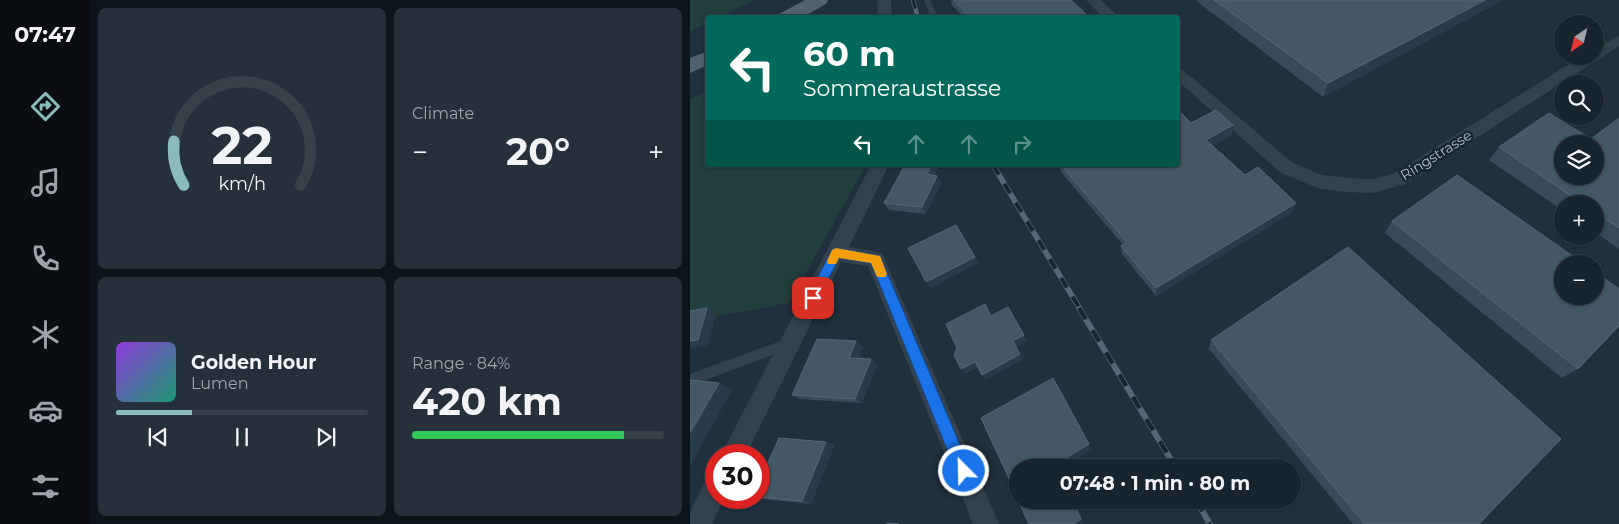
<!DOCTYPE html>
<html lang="en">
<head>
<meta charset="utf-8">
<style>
  body { margin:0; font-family:Montserrat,sans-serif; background:#25303a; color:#f1f3f6; height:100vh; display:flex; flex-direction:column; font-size:19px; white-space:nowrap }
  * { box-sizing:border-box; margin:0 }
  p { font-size:16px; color:#9fa4aa }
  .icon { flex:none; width:28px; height:28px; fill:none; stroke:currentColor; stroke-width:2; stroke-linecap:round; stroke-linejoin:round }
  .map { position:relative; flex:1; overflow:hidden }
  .sheet { display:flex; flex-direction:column; gap:8px; padding:8px; background:#0d1419; width:600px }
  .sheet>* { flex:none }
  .top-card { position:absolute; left:15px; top:15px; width:475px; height:152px; border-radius:5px; box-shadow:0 1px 4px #0004,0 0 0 1px #36414a; background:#00695c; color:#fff; overflow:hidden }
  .needle { width:32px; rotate:215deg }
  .buttons { position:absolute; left:864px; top:15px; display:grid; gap:10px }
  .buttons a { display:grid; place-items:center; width:50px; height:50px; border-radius:50%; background:#18242e; box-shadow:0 1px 4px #0004,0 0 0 1px #36414a; font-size:25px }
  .speed { position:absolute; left:15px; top:444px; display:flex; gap:10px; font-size:25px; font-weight:700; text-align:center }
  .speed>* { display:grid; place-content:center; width:65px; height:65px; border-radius:50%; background:#18242e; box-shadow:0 1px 4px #0004,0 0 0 1px #36414a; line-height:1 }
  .speed .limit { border:8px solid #d22; background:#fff; color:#111 }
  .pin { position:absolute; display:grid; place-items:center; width:42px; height:42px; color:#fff; margin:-21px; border-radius:10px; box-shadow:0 2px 8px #0006 }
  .me { position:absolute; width:55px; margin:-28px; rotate:337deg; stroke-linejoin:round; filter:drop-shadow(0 0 4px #0008) }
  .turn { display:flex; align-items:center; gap:18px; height:105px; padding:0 15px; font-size:22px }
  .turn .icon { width:65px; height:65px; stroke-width:2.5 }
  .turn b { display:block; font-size:35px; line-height:42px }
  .lanes { display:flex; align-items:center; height:48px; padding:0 15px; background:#0003; justify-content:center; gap:25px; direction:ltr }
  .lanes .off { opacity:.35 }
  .big { font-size:38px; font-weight:700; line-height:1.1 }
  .sheet .card { flex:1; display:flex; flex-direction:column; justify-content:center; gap:8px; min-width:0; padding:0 18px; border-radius:8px; background:#25303a }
  .sheet .dial { align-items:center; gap:0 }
  .dial svg { height:130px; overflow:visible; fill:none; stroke:#36414a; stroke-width:7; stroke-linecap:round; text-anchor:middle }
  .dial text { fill:#f1f3f6; stroke:none }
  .song { display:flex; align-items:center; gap:15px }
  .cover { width:60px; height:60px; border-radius:8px; background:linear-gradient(135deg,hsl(270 70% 55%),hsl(160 70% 35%)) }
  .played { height:5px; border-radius:2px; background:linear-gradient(90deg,#8bbbb9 30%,#36414a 30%) }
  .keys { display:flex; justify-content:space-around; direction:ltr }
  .heat { display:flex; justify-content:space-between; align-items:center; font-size:28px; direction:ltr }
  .charge { height:8px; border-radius:4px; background:linear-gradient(90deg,#34c759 84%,#36414a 0) }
  .sheet .tiles { flex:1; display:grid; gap:8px; grid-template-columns:repeat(2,1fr) }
  .trip { position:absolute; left:319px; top:459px; width:292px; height:50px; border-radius:25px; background:#18242e; box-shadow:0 1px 4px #0004,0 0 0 1px #36414a; font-weight:700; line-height:50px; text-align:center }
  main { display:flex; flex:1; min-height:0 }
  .dock { display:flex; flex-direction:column; width:90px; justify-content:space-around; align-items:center; background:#0a0e12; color:#9fa4aa }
  .dock .icon { width:35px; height:35px }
  .dock .current { color:#8bbbb9 }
  .dock b { font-size:22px; color:#f1f3f6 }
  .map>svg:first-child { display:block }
  .green { fill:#223e3d }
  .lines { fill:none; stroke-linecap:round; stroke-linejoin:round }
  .lane { fill:#34424d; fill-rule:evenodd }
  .street { fill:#34424d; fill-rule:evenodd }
  .primary { fill:#51616d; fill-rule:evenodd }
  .rail-far2-casing { stroke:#556674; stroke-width:4.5 }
  .rail-far1-casing { stroke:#556674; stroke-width:5.5 }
  .rail-casing { stroke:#556674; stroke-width:6 }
  .rail-far2 { stroke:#192631; stroke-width:3; stroke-dasharray:9; stroke-linecap:butt }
  .rail-far1 { stroke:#192631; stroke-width:4; stroke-dasharray:11; stroke-linecap:butt }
  .rail { stroke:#192631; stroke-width:4.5; stroke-dasharray:13; stroke-linecap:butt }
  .wall { fill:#374b59 }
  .shaded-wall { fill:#283b49 }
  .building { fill:#445765; stroke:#556775; fill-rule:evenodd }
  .route { fill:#1a73e8; stroke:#114b97 }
  .slow { fill:#f59e0b }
  .labels { text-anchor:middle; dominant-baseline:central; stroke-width:5; stroke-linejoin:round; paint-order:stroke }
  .street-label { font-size:14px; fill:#afbcc9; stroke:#192631 }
</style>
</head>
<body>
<main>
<nav class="dock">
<b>07:47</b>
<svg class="icon current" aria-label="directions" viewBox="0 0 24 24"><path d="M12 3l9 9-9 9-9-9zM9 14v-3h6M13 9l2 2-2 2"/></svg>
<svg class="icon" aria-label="music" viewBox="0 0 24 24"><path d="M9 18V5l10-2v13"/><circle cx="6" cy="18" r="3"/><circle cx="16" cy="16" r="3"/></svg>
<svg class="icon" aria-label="phone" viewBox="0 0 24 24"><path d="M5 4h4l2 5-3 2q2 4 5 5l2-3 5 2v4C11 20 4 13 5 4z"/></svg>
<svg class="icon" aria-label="climate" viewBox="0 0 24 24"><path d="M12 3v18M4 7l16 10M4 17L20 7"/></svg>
<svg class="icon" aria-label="car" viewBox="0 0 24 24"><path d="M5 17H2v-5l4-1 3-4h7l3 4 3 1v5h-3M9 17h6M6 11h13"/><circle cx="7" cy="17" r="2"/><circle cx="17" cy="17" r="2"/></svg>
<svg class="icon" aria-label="filters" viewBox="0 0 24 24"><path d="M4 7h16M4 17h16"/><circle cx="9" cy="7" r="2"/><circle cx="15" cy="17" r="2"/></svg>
</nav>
<section class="sheet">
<div class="tiles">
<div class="card dial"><svg viewBox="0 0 100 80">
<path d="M14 69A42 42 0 1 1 86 69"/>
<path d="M14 69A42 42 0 0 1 8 42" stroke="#8bbbb9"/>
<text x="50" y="56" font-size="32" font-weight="700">22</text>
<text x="50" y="72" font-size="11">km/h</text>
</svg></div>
<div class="card"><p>Climate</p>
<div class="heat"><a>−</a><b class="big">20°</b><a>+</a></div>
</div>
<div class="card">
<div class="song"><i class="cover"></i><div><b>Golden Hour</b><p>Lumen</p></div></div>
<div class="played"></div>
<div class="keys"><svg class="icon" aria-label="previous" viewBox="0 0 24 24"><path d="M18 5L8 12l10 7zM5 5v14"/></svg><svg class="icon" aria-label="pause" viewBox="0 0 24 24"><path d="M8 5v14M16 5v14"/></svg><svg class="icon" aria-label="next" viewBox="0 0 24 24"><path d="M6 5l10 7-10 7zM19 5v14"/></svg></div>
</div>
<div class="card"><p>Range · 84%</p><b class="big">420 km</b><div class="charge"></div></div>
</div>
</section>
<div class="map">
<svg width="929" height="524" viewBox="0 0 929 524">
  <rect width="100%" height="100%" fill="#20303d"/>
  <g class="green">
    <polygon points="0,0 65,0 29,17 18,18 17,23 0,32"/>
    <polygon points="17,91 18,165 176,165 99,303 0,321 0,100"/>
  </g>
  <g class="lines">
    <g class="lane">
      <polygon points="234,0 240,0 248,18 241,18"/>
      <polygon points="99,338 103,339 105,343 103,347 0,386 0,374"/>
    </g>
    <g class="street">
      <polygon points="187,0 201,0 202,18 188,18"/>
      <polygon points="396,0 411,0 430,18 414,18"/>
      <polygon points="929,36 929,46 715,184 683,193 657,192 630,189 591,173 488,81 488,68 493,70 603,163 632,175 657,178 683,179 703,174 892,56 905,56 905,49"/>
      <polygon points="181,165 199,165 159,247 192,253 309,524 283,524 178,266 151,262 56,455 31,455"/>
      <polygon points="26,474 26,498 34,498 22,524 0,524 0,512 17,478"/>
    </g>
    <g class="primary">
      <polygon points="115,0 138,0 136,4 111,18 87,18 89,14"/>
      <polygon points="18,51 18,65 0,73 0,58"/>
    </g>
    <g class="rail-far2-casing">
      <polyline id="rail-far2" points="223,0 228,18"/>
    </g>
    <g class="rail-far1-casing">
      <polyline id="rail-far1" points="303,165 390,309"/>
    </g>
    <g class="rail-casing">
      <g id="rail">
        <polyline points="389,308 486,468"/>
        <polyline points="506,500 520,524"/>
      </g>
    </g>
    <use href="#rail-far2" class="rail-far2"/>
    <use href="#rail-far1" class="rail-far1"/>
    <use href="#rail" class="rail"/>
  </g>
  <g class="wall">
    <polygon points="261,0 381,0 400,18 274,18 262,5"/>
    <polygon points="505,0 813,0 633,97"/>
    <polygon points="929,118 929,249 905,232 905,204 872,204 872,210 799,160 809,147 901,139"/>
    <polygon points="501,123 542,135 522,145 555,175 603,212 466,296 432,254 431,246 433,245 371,172 369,165 488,165"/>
    <polygon points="244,175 247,176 251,183 236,214 199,210 194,203"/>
    <polygon points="702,221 888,369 872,378 695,233"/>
    <polygon points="521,340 789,524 663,524 519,349"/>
    <polygon points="166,341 173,347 168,359 181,359 187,365 172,403 110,399 102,395"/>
    <polygon points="136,442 144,446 121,504 73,499 66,498 69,498"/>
  </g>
  <g class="shaded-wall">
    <polygon points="795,0 813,0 633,97 638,83"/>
    <polygon points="543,125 542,135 515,149 516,140"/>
    <polygon points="242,165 250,165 241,182 237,174"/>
    <polygon points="247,176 251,183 236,214 232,207"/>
    <polygon points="606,203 603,212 466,296 466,288"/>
    <polygon points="285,257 289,263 241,288 236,282"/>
    <polygon points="17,308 26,314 18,345 0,348 0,341"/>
    <polygon points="334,335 337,341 326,347 323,341"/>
    <polygon points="166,341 173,347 166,363 159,358"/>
    <polygon points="330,354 333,359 296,380 292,375"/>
    <polygon points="181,359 187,365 172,403 165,399"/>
    <polygon points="285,362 289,367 275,374 271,369"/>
    <polygon points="29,383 42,390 0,466 0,433"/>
    <polygon points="136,442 144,446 121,504 112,501"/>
    <polygon points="399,444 401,449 372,468 366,468 364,465"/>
    <polygon points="382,500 383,500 394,522 391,524 384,524"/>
  </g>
  <g class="building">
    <polygon points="264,0 381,0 400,18 280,18"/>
    <polygon points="524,0 795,0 638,83"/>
    <polygon points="488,110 501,123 526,110 543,125 516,140 555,175 568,167 606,203 466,288 431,246 437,242 371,165 488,165"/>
    <path d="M859,113L901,139L929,118V228L905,212V204H893L809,147ZM872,144H905V176H872Z"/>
    <polygon points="215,165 242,165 237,174 247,176 232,207 194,203"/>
    <polygon points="767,175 894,264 872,264 872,296 905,296 905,272 929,289 929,326 888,369 702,221"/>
    <polygon points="266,225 285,257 236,282 218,248"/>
    <polygon points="658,247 871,439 789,524 675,524 521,340"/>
    <polygon points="295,304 301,316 318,307 334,335 323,341 330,354 292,375 285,362 271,369 264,355 267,348 256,324"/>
    <polygon points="17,308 8,340 0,341 0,311"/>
    <polygon points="127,339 166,341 159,358 181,359 165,399 102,395"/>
    <polygon points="363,378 399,444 364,465 366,468 328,468 328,498 291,418"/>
    <polygon points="0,380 29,383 0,433"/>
    <polygon points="89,438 136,442 112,501 69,497 69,483"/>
    <polygon points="328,500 382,500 391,519 384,524 339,524"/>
    <polygon points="197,523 209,524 197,524"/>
  </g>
  <polygon class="route" points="146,248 190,256 281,471 279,476 274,478 268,476 181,263 149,258 127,301 123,303 119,301 117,298 119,294 142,250"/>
  <polygon class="slow" points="146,248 190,256 197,274 195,277 187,277 181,263 149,258 146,264 138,264 137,261 142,250"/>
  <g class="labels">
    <g class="street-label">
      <text transform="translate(746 155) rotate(-32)">Ringstrasse</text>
    </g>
  </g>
</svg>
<div class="buttons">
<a><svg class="needle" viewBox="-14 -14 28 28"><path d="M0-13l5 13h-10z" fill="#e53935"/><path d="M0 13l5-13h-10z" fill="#9fa4aa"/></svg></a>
<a><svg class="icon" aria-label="search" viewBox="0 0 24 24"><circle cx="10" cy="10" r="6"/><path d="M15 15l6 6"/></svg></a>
<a><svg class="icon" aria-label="layers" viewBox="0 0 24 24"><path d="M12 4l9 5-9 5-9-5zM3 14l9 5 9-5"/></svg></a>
<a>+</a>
<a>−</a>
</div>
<div class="speed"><div class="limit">30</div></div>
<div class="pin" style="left:123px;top:298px;background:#d93025"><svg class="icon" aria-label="arrive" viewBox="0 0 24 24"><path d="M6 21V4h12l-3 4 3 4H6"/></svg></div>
<svg class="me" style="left:274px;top:471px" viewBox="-20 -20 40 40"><circle r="17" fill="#1a73e8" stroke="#fff" stroke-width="3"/><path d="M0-11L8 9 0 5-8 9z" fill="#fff"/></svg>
<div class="trip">07:48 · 1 min · 80 m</div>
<div class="top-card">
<div class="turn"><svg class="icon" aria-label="left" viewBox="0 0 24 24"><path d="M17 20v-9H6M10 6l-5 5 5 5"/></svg><div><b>60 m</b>Sommeraustrasse</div></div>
<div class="lanes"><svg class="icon" aria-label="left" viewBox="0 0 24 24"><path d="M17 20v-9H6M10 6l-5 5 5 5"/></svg><svg class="icon off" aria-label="ahead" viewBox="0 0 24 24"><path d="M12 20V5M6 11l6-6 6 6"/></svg><svg class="icon off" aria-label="ahead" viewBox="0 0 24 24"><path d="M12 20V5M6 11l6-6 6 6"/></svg><svg class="icon off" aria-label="right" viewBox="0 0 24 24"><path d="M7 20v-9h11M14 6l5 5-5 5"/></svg></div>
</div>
</div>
</main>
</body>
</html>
